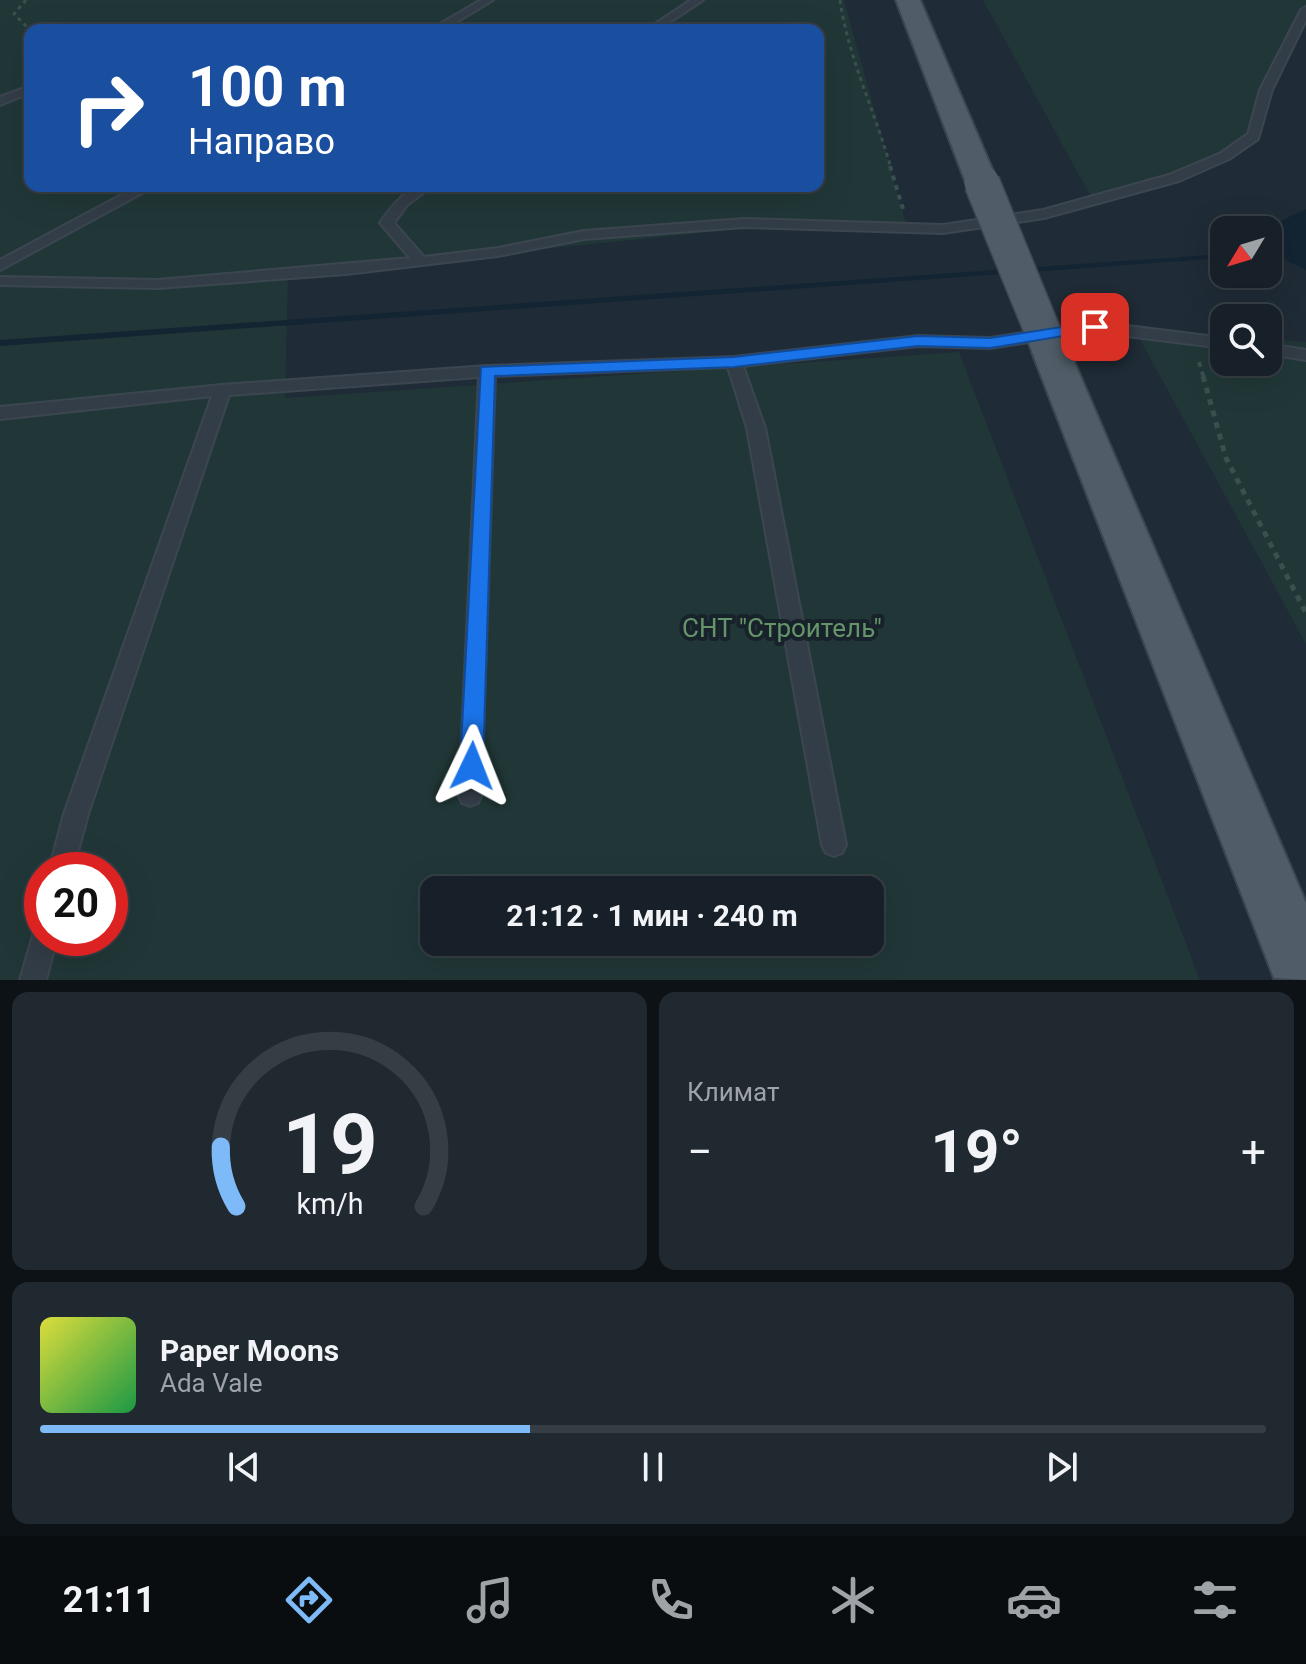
<!DOCTYPE html>
<html lang="ru">
<head>
<meta charset="utf-8">
<style>
  body { margin:0; font-family:Roboto,sans-serif; background:#202830; color:#f1f3f6; height:100vh; display:flex; flex-direction:column; font-size:30px; white-space:nowrap }
  * { box-sizing:border-box; margin:0 }
  p { font-size:26px; color:#9ea3a8 }
  .icon { flex:none; width:44px; height:44px; fill:none; stroke:currentColor; stroke-width:2; stroke-linecap:round; stroke-linejoin:round }
  .map { position:relative; height:980px; overflow:hidden }
  .drawer { display:flex; flex-direction:column; gap:12px; padding:12px; background:#0d1216; flex:1 }
  .drawer>* { flex:none }
  .hud { position:absolute; left:24px; top:24px; width:800px; height:168px; border-radius:16px; box-shadow:0 8px 32px #0002,0 0 0 2px #363e45; background:#1a4fa0; color:#fff; overflow:hidden }
  .needle { width:52px; rotate:232deg }
  .tools { position:absolute; left:1210px; top:216px; display:grid; gap:16px }
  .tools a { display:grid; place-items:center; width:72px; height:72px; border-radius:16px; background:#172028; box-shadow:0 8px 32px #0002,0 0 0 2px #363e45; font-size:40px }
  .speed { position:absolute; left:24px; top:852px; display:flex; gap:16px; font-size:40px; font-weight:700; text-align:center }
  .speed>* { display:grid; place-content:center; width:104px; height:104px; border-radius:50%; background:#172028; box-shadow:0 8px 32px #0002,0 0 0 2px #363e45; line-height:1 }
  .speed .limit { border:12px solid #d22; background:#fff; color:#111 }
  .pin { position:absolute; display:grid; place-items:center; width:68px; height:68px; color:#fff; margin:-34px; border-radius:16px; box-shadow:0 4px 12px #0006 }
  .me { position:absolute; width:88px; margin:-44px; rotate:2deg; stroke-linejoin:round; filter:drop-shadow(0 0 6px #0008) }
  .turn { display:flex; align-items:center; gap:28px; height:168px; padding:0 32px; font-size:36px }
  .turn .icon { width:104px; height:104px; stroke-width:2.5 }
  .turn b { display:block; font-size:56px; line-height:68px }
  .big { font-size:60px; font-weight:700; line-height:1.1 }
  .drawer .tile { flex:1; display:flex; flex-direction:column; justify-content:center; gap:12px; min-width:0; padding:0 28px; border-radius:16px; background:#202830 }
  .drawer .dial { align-items:center; gap:0 }
  .dial svg { height:208px; overflow:visible; fill:none; stroke:#363e45; stroke-width:7; stroke-linecap:round; text-anchor:middle }
  .dial text { fill:#f1f3f6; stroke:none }
  .song { display:flex; align-items:center; gap:24px }
  .cover { width:96px; height:96px; border-radius:12px; background:linear-gradient(135deg,hsl(60 70% 55%),hsl(140 70% 35%)) }
  .played { height:8px; border-radius:4px; background:linear-gradient(90deg,#7eb9f8 40%,#363e45 40%) }
  .keys { display:flex; justify-content:space-around; direction:ltr }
  .heat { display:flex; justify-content:space-between; align-items:center; font-size:44px; direction:ltr }
  .drawer .tiles { flex:1; display:grid; gap:12px; grid-template-columns:1fr 1fr }
  .tile:last-child { grid-column:span 2 }
  .trip { position:absolute; left:420px; top:876px; width:464px; height:80px; border-radius:16px; background:#172028; box-shadow:0 8px 32px #0002,0 0 0 2px #363e45; font-weight:700; line-height:80px; text-align:center }
  .tabs { display:flex; height:128px; justify-content:space-around; align-items:center; background:#090d10; color:#9ea3a8 }
  .tabs .icon { width:56px; height:56px }
  .tabs .current { color:#7eb9f8 }
  .tabs b { font-size:36px; color:#f1f3f6 }
  .map>svg:first-child { display:block }
  .green { fill:#213737; fill-rule:evenodd }
  .water { fill:#132433 }
  .lines { fill:none; stroke-linecap:round; stroke-linejoin:round }
  .stream { fill:#132433; fill-rule:evenodd }
  .service-casing { stroke:#3c4650; stroke-width:4 }
  .primary-casing { stroke:#3c4650; stroke-width:4 }
  .path-far2 { stroke:#3a504f; stroke-width:3; stroke-dasharray:4 4; stroke-linecap:butt }
  .path-far1 { stroke:#3a504f; stroke-width:4; stroke-dasharray:5 5; stroke-linecap:butt }
  .path { stroke:#3a504f; stroke-width:5; stroke-dasharray:6 6; stroke-linecap:butt }
  .service { fill:#333d47; fill-rule:evenodd }
  .primary { fill:#505c67; fill-rule:evenodd }
  .primary-bridge-casing { stroke:#3c4650; stroke-width:38; stroke-linecap:butt }
  .primary-bridge { stroke:#505c67; stroke-width:35 }
  .route { fill:#1a73e8; stroke:#114b97; stroke-width:2 }
  .labels { text-anchor:middle; dominant-baseline:central; stroke-width:8; stroke-linejoin:round; paint-order:stroke }
  .park-label { font-size:26px; fill:#65946b; stroke:#18222b }
</style>
</head>
<body>
<div class="map">
<svg width="1306" height="980" viewBox="0 0 1306 980">
  <rect width="100%" height="100%" fill="#1f2b36"/>
  <g class="green">
    <path d="M0,0H844L907,228L788,224L288,275L285,398L959,352L1200,980H0ZM30,30H818V186H30ZM42,870H110V938H42ZM434,890H870V942H434Z"/>
    <polygon points="983,0 1306,0 1306,17 1232,159 1091,197"/>
    <polygon points="1135,330 1224,336 1224,362 1268,362 1268,339 1306,342 1306,644"/>
  </g>
  <polygon class="water" points="1306,209 1306,270 1271,253 1281,221"/>
  <g class="lines">
    <polygon class="stream" points="1224,254 1224,258 0,346 0,340"/>
    <g class="service-casing">
      <g id="service">
        <polygon points="481,0 493,0 443,30 430,30"/>
        <polygon points="691,0 703,0 658,30 646,30"/>
        <path d="M1306,7V20L1272,90L1258,139L1229,159L1179,181L1044,218L943,233L744,227L584,239L498,256L346,274L158,288L0,285V277L158,280L410,258L380,223C394,203 406,186 433,186L407,205L394,223L424,257L498,248L584,231L744,219L943,225L1043,210L1169,175L1221,153L1248,134L1260,90L1301,10Z"/>
        <polygon points="30,86 30,93 0,105 0,97"/>
        <polygon points="138,186 155,186 0,270 0,260"/>
        <polygon points="1095,322 1224,338 1224,348 1095,332 990,348 918,346 743,366 765,428 846,845 842,853 834,856 826,853 822,845 747,428 728,367 495,376 481,796 478,803 470,806 462,803 459,796 479,377 229,395 88,814 73,870 49,870 64,814 212,396 0,419 0,407 222,385 487,366 734,357 918,336 990,338"/>
        <polygon points="1268,344 1306,350 1306,360 1268,354"/>
        <polygon points="42,926 42,938 57,938 46,980 20,980 35,929"/>
      </g>
    </g>
    <g class="primary-casing">
      <g id="primary">
        <polygon points="896,0 920,0 998,183 993,190 982,193 971,190 966,183"/>
        <polygon points="1051,340 1065,343 1070,352 1306,903 1306,980 1274,978 1032,352 1037,343"/>
      </g>
    </g>
    <g class="path-far2">
      <polyline points="26,0 14,14 28,28 39,30"/>
      <path d="M840,0C848,57 875,112 891,168"/>
    </g>
    <g class="path-far1">
      <polyline points="890,166 903,209"/>
      <polyline points="1199,362 1204,378"/>
    </g>
    <polyline class="path" points="1203,376 1226,458 1306,613"/>
    <use href="#service" class="service"/>
    <use href="#primary" class="primary"/>
    <g class="primary-bridge-casing">
      <polyline id="primary-bridge" points="982,183 1051,352"/>
    </g>
    <use href="#primary-bridge" class="primary-bridge"/>
  </g>
  <polygon class="route" points="1095,322 1100,324 1100,330 990,348 918,346 734,367 495,376 483,766 480,773 472,776 464,773 460,766 481,367 734,357 918,336 990,338"/>
  <g class="labels">
    <g class="park-label">
      <text x="782" y="628">СНТ "Строитель"</text>
    </g>
  </g>
</svg>
<div class="tools">
<a><svg class="needle" viewBox="-14 -14 28 28"><path d="M0-13l5 13h-10z" fill="#e53935"/><path d="M0 13l5-13h-10z" fill="#9ea3a8"/></svg></a>
<a><svg class="icon" aria-label="search" viewBox="0 0 24 24"><circle cx="10" cy="10" r="6"/><path d="M15 15l6 6"/></svg></a>
</div>
<div class="speed"><div class="limit">20</div></div>
<div class="pin" style="left:1095px;top:327px;background:#d93025"><svg class="icon" aria-label="arrive" viewBox="0 0 24 24"><path d="M6 21V4h12l-3 4 3 4H6"/></svg></div>
<svg class="me" style="left:472px;top:766px" viewBox="-20 -20 40 40"><path d="M0-17L14 15 0 8-14 15z" fill="#1a73e8" stroke="#fff" stroke-width="4"/></svg>
<div class="trip">21:12 · 1 мин · 240 m</div>
<div class="hud">
<div class="turn"><svg class="icon" aria-label="right" viewBox="0 0 24 24"><path d="M7 20v-9h11M14 6l5 5-5 5"/></svg><div><b>100 m</b>Направо</div></div>
</div>
</div>
<section class="drawer">
<div class="tiles">
<div class="tile dial"><svg viewBox="0 0 100 80">
<path d="M14 69A42 42 0 1 1 86 69"/>
<path d="M14 69A42 42 0 0 1 8 46" stroke="#7eb9f8"/>
<text x="50" y="56" font-size="32" font-weight="700">19</text>
<text x="50" y="72" font-size="11">km/h</text>
</svg></div>
<div class="tile"><p>Климат</p>
<div class="heat"><a>−</a><b class="big">19°</b><a>+</a></div>
</div>
<div class="tile">
<div class="song"><i class="cover"></i><div><b>Paper Moons</b><p>Ada Vale</p></div></div>
<div class="played"></div>
<div class="keys"><svg class="icon" aria-label="previous" viewBox="0 0 24 24"><path d="M18 5L8 12l10 7zM5 5v14"/></svg><svg class="icon" aria-label="pause" viewBox="0 0 24 24"><path d="M8 5v14M16 5v14"/></svg><svg class="icon" aria-label="next" viewBox="0 0 24 24"><path d="M6 5l10 7-10 7zM19 5v14"/></svg></div>
</div>
</div>
</section>
<nav class="tabs">
<b>21:11</b>
<svg class="icon current" aria-label="directions" viewBox="0 0 24 24"><path d="M12 3l9 9-9 9-9-9zM9 14v-3h6M13 9l2 2-2 2"/></svg>
<svg class="icon" aria-label="music" viewBox="0 0 24 24"><path d="M9 18V5l10-2v13"/><circle cx="6" cy="18" r="3"/><circle cx="16" cy="16" r="3"/></svg>
<svg class="icon" aria-label="phone" viewBox="0 0 24 24"><path d="M5 4h4l2 5-3 2q2 4 5 5l2-3 5 2v4C11 20 4 13 5 4z"/></svg>
<svg class="icon" aria-label="climate" viewBox="0 0 24 24"><path d="M12 3v18M4 7l16 10M4 17L20 7"/></svg>
<svg class="icon" aria-label="car" viewBox="0 0 24 24"><path d="M5 17H2v-5l4-1 3-4h7l3 4 3 1v5h-3M9 17h6M6 11h13"/><circle cx="7" cy="17" r="2"/><circle cx="17" cy="17" r="2"/></svg>
<svg class="icon" aria-label="filters" viewBox="0 0 24 24"><path d="M4 7h16M4 17h16"/><circle cx="9" cy="7" r="2"/><circle cx="15" cy="17" r="2"/></svg>
</nav>
</body>
</html>
